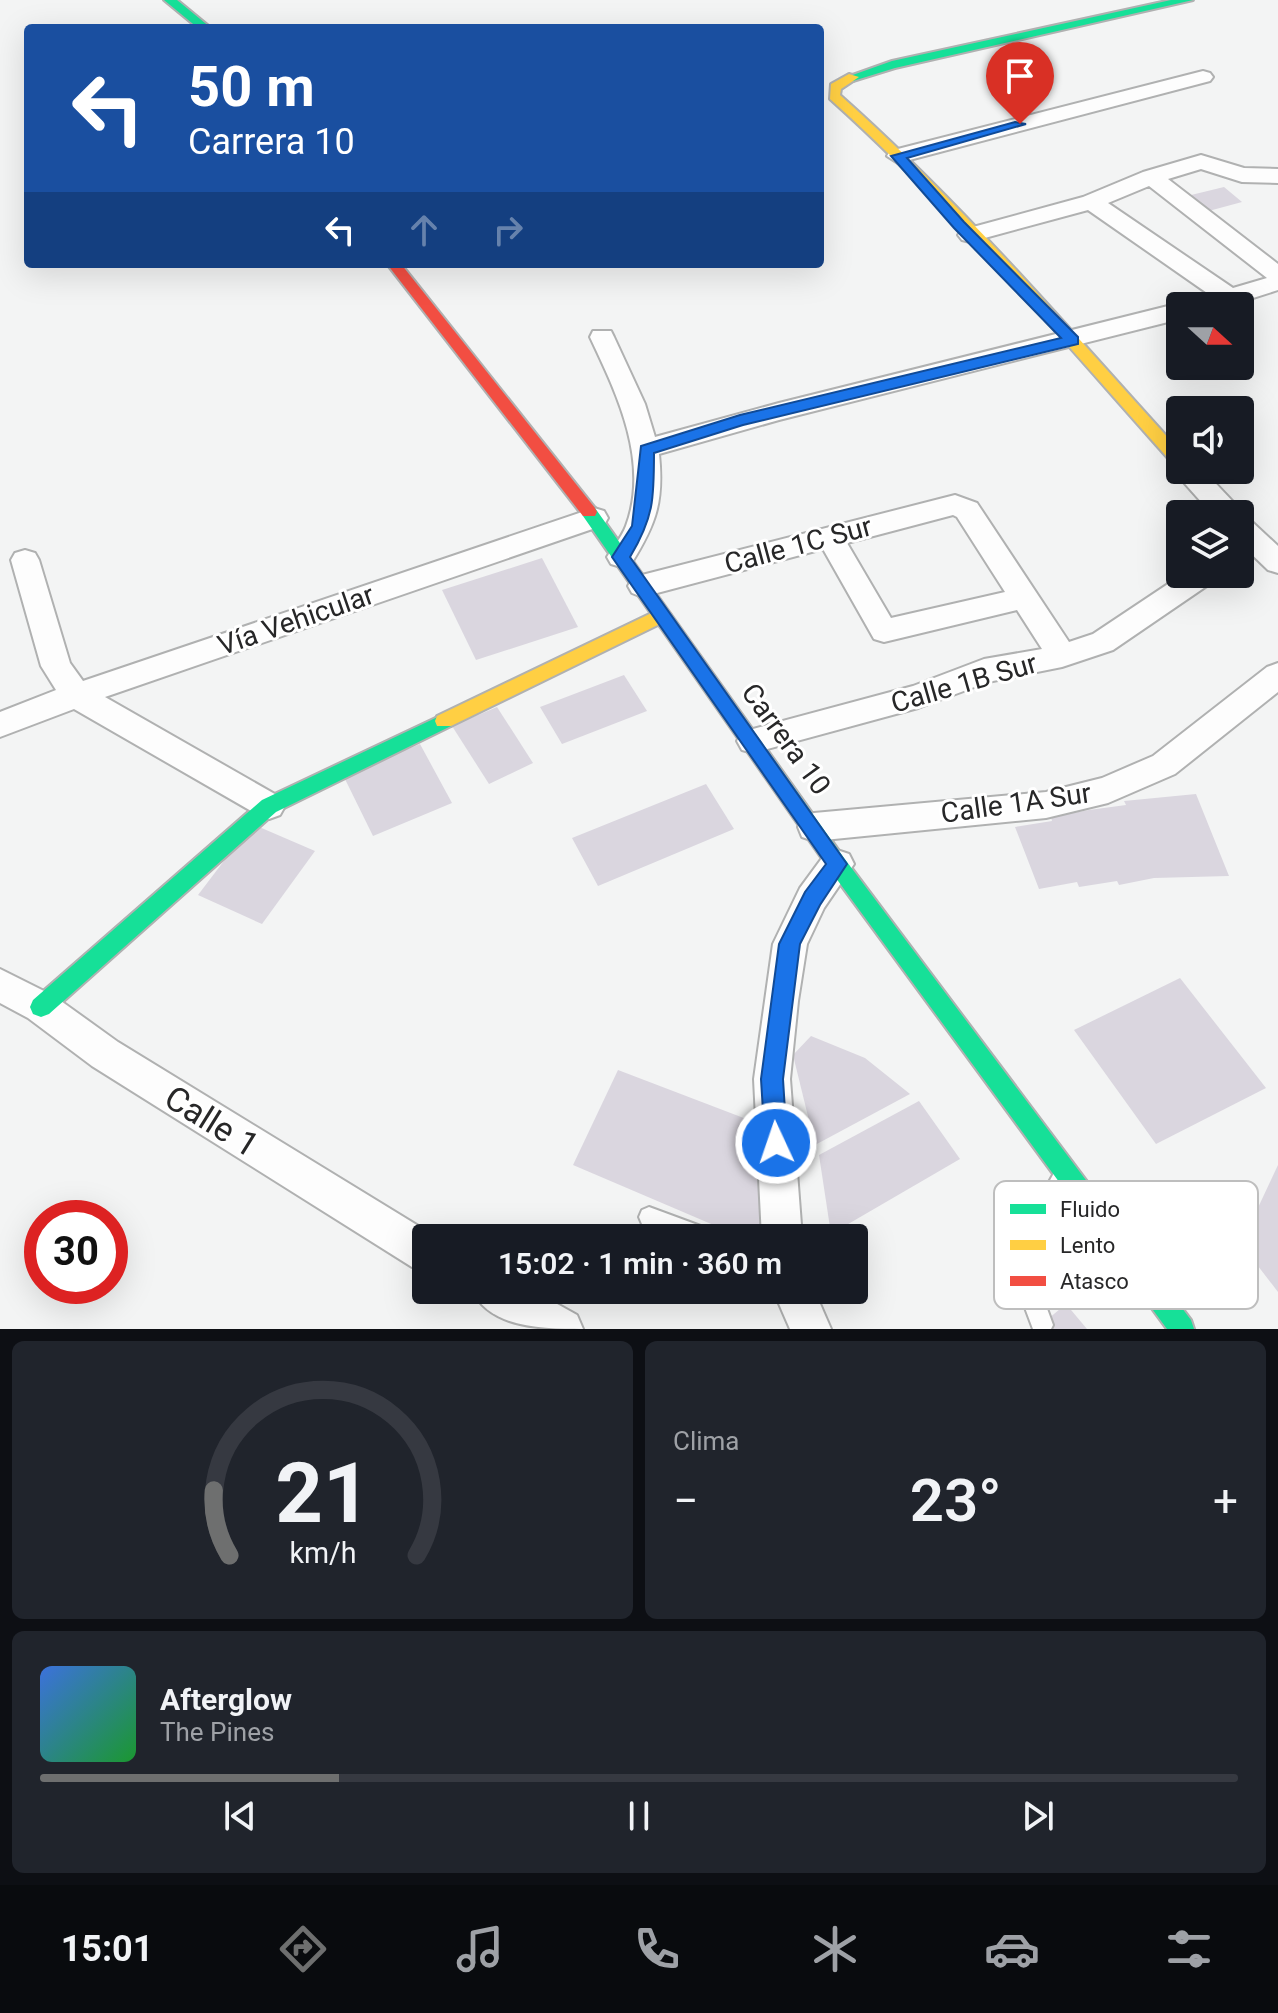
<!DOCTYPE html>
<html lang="es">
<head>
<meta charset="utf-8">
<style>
  body { margin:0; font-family:Roboto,sans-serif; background:#20242c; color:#f1f3f6; height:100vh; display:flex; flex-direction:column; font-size:30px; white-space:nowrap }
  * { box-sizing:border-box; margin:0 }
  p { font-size:26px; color:#9ea1a6 }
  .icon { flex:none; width:44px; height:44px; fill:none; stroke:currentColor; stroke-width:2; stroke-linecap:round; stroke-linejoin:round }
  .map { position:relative; height:1329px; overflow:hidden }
  .side { display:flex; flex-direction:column; gap:12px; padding:12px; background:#0d0f14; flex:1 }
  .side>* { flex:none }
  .hud { position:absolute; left:24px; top:24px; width:800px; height:244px; border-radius:8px; box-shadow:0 8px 32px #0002; background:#1a4fa0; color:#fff; overflow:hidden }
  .needle { width:52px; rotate:111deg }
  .controls { position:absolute; left:1166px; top:292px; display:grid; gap:16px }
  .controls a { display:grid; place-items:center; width:88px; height:88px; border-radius:8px; background:#171b24; box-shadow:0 8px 32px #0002; font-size:40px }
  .speed { position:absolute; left:24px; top:1200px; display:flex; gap:16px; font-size:40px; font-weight:700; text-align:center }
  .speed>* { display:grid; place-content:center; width:104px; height:104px; border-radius:50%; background:#171b24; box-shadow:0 8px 32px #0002; line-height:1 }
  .speed .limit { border:12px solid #d22; background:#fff; color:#111 }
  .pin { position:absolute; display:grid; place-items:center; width:68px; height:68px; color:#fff; margin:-82px -34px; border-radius:50% 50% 50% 0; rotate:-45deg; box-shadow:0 0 8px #0007 }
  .pin .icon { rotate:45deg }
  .me { position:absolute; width:88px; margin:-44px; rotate:357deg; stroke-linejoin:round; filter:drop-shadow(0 0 6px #0008) }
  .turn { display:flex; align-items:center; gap:28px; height:168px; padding:0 32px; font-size:36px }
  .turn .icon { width:104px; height:104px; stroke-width:2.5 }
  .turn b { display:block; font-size:56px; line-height:68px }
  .lanes { display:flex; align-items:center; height:76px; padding:0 32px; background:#0003; justify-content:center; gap:40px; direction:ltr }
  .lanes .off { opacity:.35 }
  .big { font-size:60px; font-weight:600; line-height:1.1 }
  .side .tile { flex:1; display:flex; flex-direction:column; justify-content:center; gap:12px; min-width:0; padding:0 28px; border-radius:12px; background:#20242c }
  .side .dial { align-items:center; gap:0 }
  .dial svg { height:208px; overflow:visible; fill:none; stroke:#363941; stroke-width:7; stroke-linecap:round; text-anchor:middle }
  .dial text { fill:#f1f3f6; stroke:none }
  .song { display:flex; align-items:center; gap:24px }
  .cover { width:96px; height:96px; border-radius:12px; background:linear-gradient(135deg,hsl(220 70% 55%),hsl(130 70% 35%)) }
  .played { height:8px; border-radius:4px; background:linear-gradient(90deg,#6e6f6f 25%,#363941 25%) }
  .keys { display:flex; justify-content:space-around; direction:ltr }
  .heat { display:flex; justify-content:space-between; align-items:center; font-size:44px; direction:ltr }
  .side .tiles { flex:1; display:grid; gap:12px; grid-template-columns:1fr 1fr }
  .tile:last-child { grid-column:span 2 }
  .trip { position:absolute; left:412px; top:1224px; width:456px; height:80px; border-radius:8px; background:#171b24; box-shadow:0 8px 32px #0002; font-weight:600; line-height:80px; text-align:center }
  .menu { display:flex; height:128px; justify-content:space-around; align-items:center; background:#090b0e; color:#9ea1a6 }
  .menu .icon { width:56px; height:56px }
  .menu .active { color:#6e6f6f }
  .menu b { font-size:36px; color:#f1f3f6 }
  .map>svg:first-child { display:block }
  .building { fill:#dad6df }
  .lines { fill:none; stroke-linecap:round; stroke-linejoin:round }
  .lane-casing { stroke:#b0b1b1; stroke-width:4 }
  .street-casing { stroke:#b0b1b1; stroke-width:4 }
  .fast-casing { stroke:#b0b1b1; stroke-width:4 }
  .slow-casing { stroke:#b0b1b1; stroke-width:4 }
  .jam-casing { stroke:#b0b1b1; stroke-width:4 }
  .lane { fill:#fdfdfd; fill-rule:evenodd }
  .street { fill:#fdfdfd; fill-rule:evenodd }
  .fast { fill:#16e098; fill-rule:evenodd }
  .slow { fill:#ffcf43; fill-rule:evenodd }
  .jam { fill:#f24e42; fill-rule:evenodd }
  .route { fill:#1a73e8; stroke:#114b97; stroke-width:2 }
  .labels { text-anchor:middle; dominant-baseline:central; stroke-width:6; stroke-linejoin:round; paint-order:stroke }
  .street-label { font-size:28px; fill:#272728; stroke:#fff }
  .near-street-label { font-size:34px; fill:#272728; stroke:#fff }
  .key { fill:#fff; stroke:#bebebe; stroke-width:2 }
  .key-label { font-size:22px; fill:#272728 }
</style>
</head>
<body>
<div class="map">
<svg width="1278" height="1329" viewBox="0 0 1278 1329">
  <rect width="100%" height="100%" fill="#f3f4f4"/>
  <g class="building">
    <polygon points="1224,187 1242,202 1205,212 1187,196"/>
    <polygon points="542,558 578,627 476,660 442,590"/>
    <polygon points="624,675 647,711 562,744 540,707"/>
    <polygon points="497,707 533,763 489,784 452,726"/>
    <polygon points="420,744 452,803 373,836 343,775"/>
    <polygon points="706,784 734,829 598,886 572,838"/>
    <polygon points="1196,794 1229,876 1154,878 1119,885 1117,881 1079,887 1077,882 1039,889 1015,827 1052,821 1051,817 1089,810 1126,805 1124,801"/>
    <polygon points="252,824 315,851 262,924 198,895"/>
    <polygon points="1180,978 1266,1088 1156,1144 1074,1030"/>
    <polygon points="811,1036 865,1058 910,1094 815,1145 793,1055"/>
    <polygon points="618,1070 767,1127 770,1238 744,1238 573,1165"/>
    <polygon points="919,1101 960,1159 831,1234 819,1155"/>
    <polygon points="1278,1165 1278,1292 1241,1244"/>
    <polygon points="1066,1304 1087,1329 1036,1329"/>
  </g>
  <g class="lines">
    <g class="lane-casing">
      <g id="lane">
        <polygon points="1061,1170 1068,1173 1071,1180 1035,1245 1034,1273 1053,1325 1051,1329 1033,1329 1012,1273 1015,1243 1054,1173"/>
        <polygon points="649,1207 714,1231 717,1238 678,1238 642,1224 639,1217 642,1210"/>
      </g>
    </g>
    <g class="street-casing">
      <g id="street">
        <polygon points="1203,71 1210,73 1213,77 1210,81 898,163 887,156 890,151"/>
        <path d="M1201,155L1244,168L1278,169V183L1242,182L1201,169L1168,179L1278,264V290L1231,305L1180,306V319L779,420L659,454C664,502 656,524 631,564L621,567L611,564L607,557C613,547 622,537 626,526C650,462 617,394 590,337L593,331H611L614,337L645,404L655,437L779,403L1180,303L1188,306L1191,301L1210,295L1088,210L970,242L962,240L958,235L962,230L1083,197L1143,172ZM1149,186L1267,278L1233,288L1108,203Z"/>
        <polygon points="1179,463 1180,470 1203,470 1238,507 1242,514 1240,517 1240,514 1212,514 1179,477 1175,470"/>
        <path d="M955,495L977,503L1069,642L1093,634L1183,574H1218L1214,581L1113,650L1062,667L988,682L918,708L753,753L742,750L737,741L742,732L913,686L984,659L1042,649L1017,610L884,642L874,639L823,549L642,597L632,593L628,586L632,579L642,575ZM953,515L957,517L1005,592L891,618L847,543Z"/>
        <polygon points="594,508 604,511 608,518 604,525 105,697 280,797 285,806 280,815 269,819 258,815 74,709 0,737 0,712 56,690 41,666 11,560 15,553 25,550 35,553 39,560 70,663 83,681"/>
        <polygon points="1240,517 1250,520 1278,546 1278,573 1268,570 1240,543"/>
        <polygon points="1278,663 1278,692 1175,774 1108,803 1046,818 814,841 802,837 798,827 802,817 814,813 1046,792 1102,778 1153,756 1267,667"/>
        <polygon points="837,850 849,854 854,864 824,908 807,944 798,1001 790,1079 802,1238 762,1238 754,1079 773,944 800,888 825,854"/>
        <polygon points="0,969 54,996 118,1042 438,1238 426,1238 426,1273 412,1267 92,1066 28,1018 0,1003"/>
        <path d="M472,1290H532L577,1315L583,1329C545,1329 490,1329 472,1290Z"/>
        <polygon points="773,1290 814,1290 831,1329 790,1329"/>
      </g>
    </g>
    <g class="fast-casing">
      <g id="fast">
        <polygon points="164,0 177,0 211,28 198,28"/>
        <polygon points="1171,0 1193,0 895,68 853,81 847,77 892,61"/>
        <polygon points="589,506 595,508 844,858 1191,1320 1194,1329 1167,1329 830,870 583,516 581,512 583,508"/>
        <polygon points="444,714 451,716 453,721 451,726 276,812 49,1014 41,1017 33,1014 30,1007 33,1000 262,800"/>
      </g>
    </g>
    <g class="slow-casing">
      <g id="slow">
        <path d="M849,74L859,77L841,89L840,95C963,204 1070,330 1180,451V466L1174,465C1063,341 954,210 830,99L831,84Z"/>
        <polygon points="662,608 671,615 668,620 451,726 437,726 435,721 437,716"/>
      </g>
    </g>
    <g class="jam-casing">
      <polygon id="jam" points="387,264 401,264 595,508 597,512 595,516 583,516"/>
    </g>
    <use href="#lane" class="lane"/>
    <use href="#street" class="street"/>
    <use href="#fast" class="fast"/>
    <use href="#slow" class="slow"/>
    <use href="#jam" class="jam"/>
  </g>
  <path class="route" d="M1015,122L1026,124L907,158L964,222L1078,337V344L743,425L654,453C654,498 654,517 630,557L847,864L820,905L800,944L783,1079L787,1143L784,1150L776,1154L768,1150L765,1143L761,1079L779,944L805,892L826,864L612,557L632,526L641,446L740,415L1061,338L954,228L891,156Z"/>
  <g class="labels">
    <g class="street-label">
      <text transform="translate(798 545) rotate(-15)">Calle 1C Sur</text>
      <text transform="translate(296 620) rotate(-19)">Vía Vehicular</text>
      <text transform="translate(964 683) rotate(-16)">Calle 1B Sur</text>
      <text transform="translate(786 739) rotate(54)">Carrera 10</text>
      <text transform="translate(1016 803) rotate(-8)">Calle 1A Sur</text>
    </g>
    <g class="near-street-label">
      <text transform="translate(212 1121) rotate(32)">Calle 1</text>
    </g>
  </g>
  <rect x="994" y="1181" width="264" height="128" rx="12" class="key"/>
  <rect x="1010" y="1204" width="36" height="10" fill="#16e098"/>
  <rect x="1010" y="1240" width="36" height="10" fill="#ffcf43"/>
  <rect x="1010" y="1276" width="36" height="10" fill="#f24e42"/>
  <g class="key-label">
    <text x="1060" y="1217">Fluido</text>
    <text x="1060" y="1253">Lento</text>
    <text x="1060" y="1289">Atasco</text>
  </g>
</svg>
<div class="controls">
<a><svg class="needle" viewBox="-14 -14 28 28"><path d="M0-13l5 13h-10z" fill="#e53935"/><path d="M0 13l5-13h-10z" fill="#9ea1a6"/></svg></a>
<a><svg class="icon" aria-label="sound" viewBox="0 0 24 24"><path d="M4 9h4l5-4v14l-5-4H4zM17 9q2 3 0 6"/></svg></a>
<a><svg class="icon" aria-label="layers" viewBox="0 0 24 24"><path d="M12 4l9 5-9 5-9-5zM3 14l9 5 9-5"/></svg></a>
</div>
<div class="speed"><div class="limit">30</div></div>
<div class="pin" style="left:1020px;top:124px;background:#d93025"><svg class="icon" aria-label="arrive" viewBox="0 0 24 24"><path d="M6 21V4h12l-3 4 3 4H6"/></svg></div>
<svg class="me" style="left:776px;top:1143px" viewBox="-20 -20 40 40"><circle r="17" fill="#1a73e8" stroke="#fff" stroke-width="3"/><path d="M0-11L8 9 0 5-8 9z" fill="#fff"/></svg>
<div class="trip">15:02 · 1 min · 360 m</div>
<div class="hud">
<div class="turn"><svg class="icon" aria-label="left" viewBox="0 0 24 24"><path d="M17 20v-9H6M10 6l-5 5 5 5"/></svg><div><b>50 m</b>Carrera 10</div></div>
<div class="lanes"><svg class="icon" aria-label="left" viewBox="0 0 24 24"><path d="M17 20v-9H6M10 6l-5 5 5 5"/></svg><svg class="icon off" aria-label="ahead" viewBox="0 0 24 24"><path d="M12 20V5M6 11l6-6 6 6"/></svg><svg class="icon off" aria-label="right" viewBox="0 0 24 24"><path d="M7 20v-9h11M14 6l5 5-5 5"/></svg></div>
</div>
</div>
<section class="side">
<div class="tiles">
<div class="tile dial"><svg viewBox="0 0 100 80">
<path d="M14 69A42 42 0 1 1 86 69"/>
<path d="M14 69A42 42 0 0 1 8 44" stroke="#6e6f6f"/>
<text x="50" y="56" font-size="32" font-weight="700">21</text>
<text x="50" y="72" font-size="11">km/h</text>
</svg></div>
<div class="tile"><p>Clima</p>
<div class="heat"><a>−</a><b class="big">23°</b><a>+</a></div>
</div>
<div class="tile">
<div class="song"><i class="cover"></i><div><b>Afterglow</b><p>The Pines</p></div></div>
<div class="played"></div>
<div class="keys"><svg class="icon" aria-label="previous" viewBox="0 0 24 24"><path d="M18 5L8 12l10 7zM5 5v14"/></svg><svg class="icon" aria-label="pause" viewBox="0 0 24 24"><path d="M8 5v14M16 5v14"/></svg><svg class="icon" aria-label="next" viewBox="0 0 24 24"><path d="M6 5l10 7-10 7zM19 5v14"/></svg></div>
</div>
</div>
</section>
<nav class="menu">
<b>15:01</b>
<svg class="icon active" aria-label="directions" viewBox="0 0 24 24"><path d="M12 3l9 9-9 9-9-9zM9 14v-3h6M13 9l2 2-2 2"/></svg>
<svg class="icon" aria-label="music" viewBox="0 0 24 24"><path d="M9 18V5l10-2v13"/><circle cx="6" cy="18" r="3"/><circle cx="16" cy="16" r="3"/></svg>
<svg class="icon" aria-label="phone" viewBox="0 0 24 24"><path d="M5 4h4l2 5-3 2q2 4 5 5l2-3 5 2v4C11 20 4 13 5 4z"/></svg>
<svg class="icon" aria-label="climate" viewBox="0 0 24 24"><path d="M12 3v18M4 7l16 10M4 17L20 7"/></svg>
<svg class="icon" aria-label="car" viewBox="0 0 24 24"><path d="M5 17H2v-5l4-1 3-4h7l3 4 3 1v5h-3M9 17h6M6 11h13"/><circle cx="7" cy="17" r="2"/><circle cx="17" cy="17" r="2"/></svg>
<svg class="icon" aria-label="filters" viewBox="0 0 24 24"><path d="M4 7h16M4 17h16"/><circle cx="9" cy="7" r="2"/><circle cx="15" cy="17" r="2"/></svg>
</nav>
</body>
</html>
